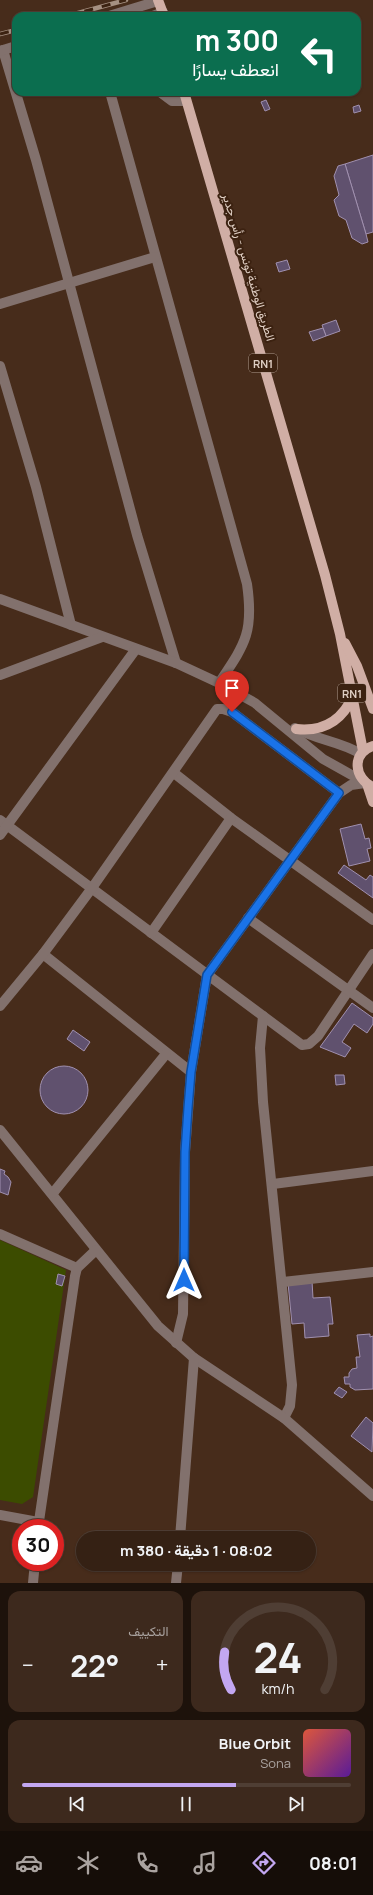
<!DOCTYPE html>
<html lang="ar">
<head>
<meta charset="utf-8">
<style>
  body { margin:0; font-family:Manrope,Vazirmatn,sans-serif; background:#3d291d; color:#f1f3f6; direction:rtl; height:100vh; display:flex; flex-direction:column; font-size:15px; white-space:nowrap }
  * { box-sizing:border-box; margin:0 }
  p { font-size:13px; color:#aaa3a0 }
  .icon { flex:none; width:22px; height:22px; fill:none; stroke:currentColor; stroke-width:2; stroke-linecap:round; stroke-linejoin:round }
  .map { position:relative; height:1583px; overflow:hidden; direction:ltr }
  .details { display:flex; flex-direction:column; gap:8px; padding:8px; background:#1d120b; flex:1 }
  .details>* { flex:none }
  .banner { position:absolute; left:12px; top:12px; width:349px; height:84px; border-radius:12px; box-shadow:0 1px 3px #0004,0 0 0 1px #4f3e34; direction:rtl; background:#0b6e4f; color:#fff; overflow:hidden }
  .speed { position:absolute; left:12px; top:1519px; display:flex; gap:8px; font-size:20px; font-weight:700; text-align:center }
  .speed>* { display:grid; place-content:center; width:52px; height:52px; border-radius:50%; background:#352114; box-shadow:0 1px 3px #0004,0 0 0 1px #4f3e34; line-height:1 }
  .speed .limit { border:6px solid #d22; background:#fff; color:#111 }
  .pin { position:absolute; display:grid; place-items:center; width:34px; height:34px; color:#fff; margin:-41px -17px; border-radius:50% 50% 50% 0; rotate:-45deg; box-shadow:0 0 4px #0007 }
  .pin .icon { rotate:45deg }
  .me { position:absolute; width:44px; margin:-22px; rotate:0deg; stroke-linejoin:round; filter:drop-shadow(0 0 3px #0008) }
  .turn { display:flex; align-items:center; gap:14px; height:84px; padding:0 16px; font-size:18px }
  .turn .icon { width:52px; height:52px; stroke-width:2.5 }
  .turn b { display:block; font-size:28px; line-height:34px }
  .big { font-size:30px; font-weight:700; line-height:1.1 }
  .details .widget { flex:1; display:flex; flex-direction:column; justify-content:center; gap:6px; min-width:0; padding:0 14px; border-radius:12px; background:#3d291d }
  .details .dial { align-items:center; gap:0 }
  .dial svg { height:104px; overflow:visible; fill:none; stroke:#4f3e34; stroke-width:7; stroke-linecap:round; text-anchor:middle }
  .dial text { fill:#f1f3f6; stroke:none }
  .song { display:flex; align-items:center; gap:12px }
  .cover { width:48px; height:48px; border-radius:6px; background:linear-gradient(135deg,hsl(10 70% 55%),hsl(270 70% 35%)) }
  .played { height:4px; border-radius:2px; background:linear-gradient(90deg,#c3a7f2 65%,#4f3e34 65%) }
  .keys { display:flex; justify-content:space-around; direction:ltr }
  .heat { display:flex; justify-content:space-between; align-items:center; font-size:22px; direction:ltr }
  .details .tiles { flex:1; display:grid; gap:8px; grid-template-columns:1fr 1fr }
  .widget:last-child { grid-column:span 2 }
  .trip { position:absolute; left:76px; top:1531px; width:240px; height:40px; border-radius:20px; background:#352114; box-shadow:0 1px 3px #0004,0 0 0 1px #4f3e34; font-weight:700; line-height:40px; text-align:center; direction:rtl }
  .menu { display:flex; height:64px; justify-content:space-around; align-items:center; background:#150d08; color:#aaa3a0 }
  .menu .icon { width:28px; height:28px }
  .menu .current { color:#c3a7f2 }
  .menu b { font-size:18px; color:#f1f3f6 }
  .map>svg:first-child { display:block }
  .green { fill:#3c4c00 }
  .building { fill:#60516e; stroke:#a090af }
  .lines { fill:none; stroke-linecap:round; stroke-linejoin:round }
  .minor { stroke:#82716d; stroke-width:10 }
  .major { stroke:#d0aea5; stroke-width:10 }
  .rail-casing { stroke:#a59082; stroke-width:4.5 }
  .rail { stroke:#3c2211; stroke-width:3; stroke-dasharray:9; stroke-linecap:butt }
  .route-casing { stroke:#114b97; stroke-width:10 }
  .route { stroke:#1a73e8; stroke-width:7 }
  .labels { text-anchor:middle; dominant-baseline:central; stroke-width:4; stroke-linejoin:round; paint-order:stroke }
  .shield { fill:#3c2211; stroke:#ae9a8e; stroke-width:1 }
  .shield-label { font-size:11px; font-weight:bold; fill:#dfcec3 }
  .street-label { font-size:12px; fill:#dfcec3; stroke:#3c2211 }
</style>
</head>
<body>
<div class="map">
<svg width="373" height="1583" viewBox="0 0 373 1583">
  <rect width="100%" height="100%" fill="#472c1b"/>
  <polygon class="green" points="0,1240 66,1270 33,1497 22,1504 0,1500"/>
  <g class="building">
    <polygon points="266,100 270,109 265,111 261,102"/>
    <polygon points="359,105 361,111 354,113 353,107"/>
    <polygon points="373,155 373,232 366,234 345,164"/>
    <polygon points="345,164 366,234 368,242 362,244 352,238 346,220 339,216 334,200 339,195 334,176 338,166"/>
    <polygon points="287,260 290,269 279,272 276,263"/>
    <polygon points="336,320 340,331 326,336 322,325"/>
    <polygon points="323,328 326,336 313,341 309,332"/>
    <polygon points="361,824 365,839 369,838 371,848 367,849 370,861 349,866 340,829"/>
    <polygon points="344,865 366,880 370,875 373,877 373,898 338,873"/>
    <polygon points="352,1003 373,1018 373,1024 367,1033 354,1024 342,1042 351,1048 345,1057 320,1047"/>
    <polygon points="73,1030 90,1042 84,1051 67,1039"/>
    <circle cx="64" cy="1090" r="24"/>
    <polygon points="335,1075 344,1075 345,1084 336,1085"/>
    <polygon points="0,1169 5,1171 4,1174 8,1177 11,1182 8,1195 0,1192"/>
    <polygon points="58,1274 65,1276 62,1286 56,1284"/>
    <polygon points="312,1281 313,1298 330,1297 333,1324 328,1324 329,1336 305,1338 304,1323 292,1324 288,1283"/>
    <polygon points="370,1334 370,1337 373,1336 373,1389 355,1390 350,1387 350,1384 345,1384 344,1377 349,1377 349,1373 352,1369 357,1368 356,1357 360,1357 357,1335"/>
    <polygon points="339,1387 347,1392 342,1398 334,1393"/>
    <polygon points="366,1417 373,1423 372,1452 351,1436"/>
  </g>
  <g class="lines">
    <g class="minor">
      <polyline points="109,16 158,1"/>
      <polyline points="153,16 163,12"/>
      <polyline points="3,50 36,160 137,535 176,663"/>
      <polyline points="0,51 16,46"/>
      <path d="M110,92L247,584C254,633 245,644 219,683"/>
      <polyline points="160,92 172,101 186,101"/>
      <polyline points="0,304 155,257"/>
      <polyline points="0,366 36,487 71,625"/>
      <polyline points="0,599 176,663 219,683 255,703 323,759 364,782"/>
      <polyline points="0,675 102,637"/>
      <path d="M295,728C316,740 340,741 361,754"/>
      <polyline points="174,773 231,818 373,920"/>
      <polyline points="0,820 302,1045 309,1044 318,1036 373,954"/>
      <polyline points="0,835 136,649"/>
      <polyline points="248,918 373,1008"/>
      <polyline points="151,933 231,818"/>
      <polyline points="43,954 191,1072"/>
      <polyline points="0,1006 43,954 92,888 217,709 223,709 232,712 339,793"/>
      <polyline points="263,1016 260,1048 263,1102 292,1385 290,1406 284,1418"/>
      <polyline points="0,1130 158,1326 194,1358 284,1418 373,1496"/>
      <polyline points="273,1184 373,1171"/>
      <polyline points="53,1193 166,1054"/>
      <polyline points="0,1234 77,1268"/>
      <polyline points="283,1282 373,1272"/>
      <polyline points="176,1343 183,1314 185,1152 191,1072 207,975 339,793 351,785 365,783"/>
      <polyline points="0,1515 38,1522"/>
      <polyline points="38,1528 75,1276 77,1268 96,1250"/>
      <polyline points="180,1538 194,1358"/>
      <polyline points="33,1583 35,1562"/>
      <polyline points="176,1583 178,1564"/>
    </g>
    <g class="major">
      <polyline points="158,0 164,16"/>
      <polyline points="184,92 325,575 340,634 363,751"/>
      <polyline points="345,643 357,666 373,709"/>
      <path d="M296,729C323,732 342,721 353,696"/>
      <path d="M373,746C351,753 354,779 373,787"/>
      <polyline points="367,784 373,802"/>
    </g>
    <g class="rail-casing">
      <g id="rail">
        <polyline points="67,16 126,0"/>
        <polyline points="0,34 16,30"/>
      </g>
    </g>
    <use href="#rail" class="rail"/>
  </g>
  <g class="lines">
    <g class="route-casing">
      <polyline id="route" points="184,1280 185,1152 188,1108 191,1072 207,975 339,793 232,712"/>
    </g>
    <use href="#route" class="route"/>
  </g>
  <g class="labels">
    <g class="shield">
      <rect x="249" y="354" width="28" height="18" rx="3"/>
      <rect x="338" y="684" width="28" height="18" rx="3"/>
    </g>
    <g class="shield-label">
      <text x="263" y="363">RN1</text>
      <text x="352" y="693">RN1</text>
    </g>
    <g class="street-label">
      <text transform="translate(249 267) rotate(73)">الطريق الوطنية تونس - رأس جدير</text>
    </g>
  </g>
</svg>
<div class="speed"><div class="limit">30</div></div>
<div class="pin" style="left:232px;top:712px;background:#d93025"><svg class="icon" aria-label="arrive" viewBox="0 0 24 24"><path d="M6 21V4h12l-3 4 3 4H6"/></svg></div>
<svg class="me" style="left:184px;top:1280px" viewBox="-20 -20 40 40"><path d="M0-17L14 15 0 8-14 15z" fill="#1a73e8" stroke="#fff" stroke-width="4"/></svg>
<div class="trip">08:02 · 1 دقيقة · 380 m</div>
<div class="banner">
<div class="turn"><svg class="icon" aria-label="left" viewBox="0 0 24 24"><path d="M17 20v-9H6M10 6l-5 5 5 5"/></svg><div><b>300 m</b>انعطف يسارًا</div></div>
</div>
</div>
<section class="details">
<div class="tiles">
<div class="widget dial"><svg viewBox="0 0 100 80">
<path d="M14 69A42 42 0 1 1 86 69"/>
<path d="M14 69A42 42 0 0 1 9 40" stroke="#c3a7f2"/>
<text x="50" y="56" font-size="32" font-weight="700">24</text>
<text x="50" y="72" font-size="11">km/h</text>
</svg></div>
<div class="widget"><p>التكييف</p>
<div class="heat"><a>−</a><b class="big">22°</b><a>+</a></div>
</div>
<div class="widget">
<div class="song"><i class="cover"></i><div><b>Blue Orbit</b><p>Sona</p></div></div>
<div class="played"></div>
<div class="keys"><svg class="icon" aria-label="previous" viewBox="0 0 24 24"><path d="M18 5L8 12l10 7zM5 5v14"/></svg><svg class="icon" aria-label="pause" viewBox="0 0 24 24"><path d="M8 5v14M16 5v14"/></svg><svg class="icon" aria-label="next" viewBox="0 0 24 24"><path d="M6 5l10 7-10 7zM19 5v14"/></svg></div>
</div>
</div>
</section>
<nav class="menu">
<b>08:01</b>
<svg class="icon current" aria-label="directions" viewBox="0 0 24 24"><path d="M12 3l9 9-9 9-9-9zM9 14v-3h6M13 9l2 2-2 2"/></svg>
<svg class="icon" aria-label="music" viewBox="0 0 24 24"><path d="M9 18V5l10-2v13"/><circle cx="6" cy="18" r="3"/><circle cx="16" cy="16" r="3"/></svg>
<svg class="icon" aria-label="phone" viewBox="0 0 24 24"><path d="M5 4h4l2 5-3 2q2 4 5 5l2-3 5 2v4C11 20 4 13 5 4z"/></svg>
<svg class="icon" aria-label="climate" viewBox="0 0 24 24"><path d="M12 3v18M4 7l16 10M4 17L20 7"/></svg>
<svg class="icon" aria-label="car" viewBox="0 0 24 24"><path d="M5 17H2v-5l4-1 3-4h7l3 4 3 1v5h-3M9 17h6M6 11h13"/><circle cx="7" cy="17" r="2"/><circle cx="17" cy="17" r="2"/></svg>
</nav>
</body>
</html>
